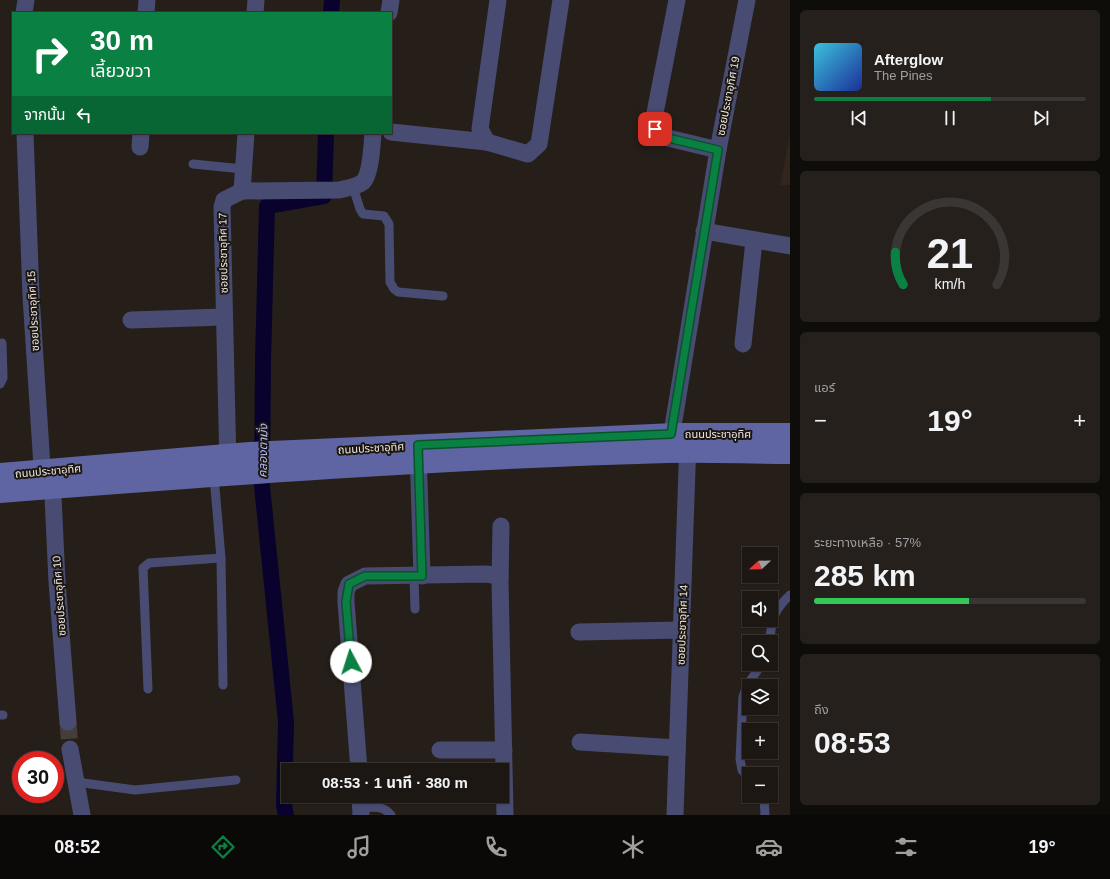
<!DOCTYPE html>
<html lang="th">
<head>
<meta charset="utf-8">
<style>
  body { margin:0; font-family:Arial,"Noto Sans Thai",sans-serif; background:#25201c; color:#f1f3f6; height:100vh; display:flex; flex-direction:column; font-size:15px; white-space:nowrap }
  * { box-sizing:border-box; margin:0 }
  p { font-size:13px; color:#a09fa0 }
  .icon { flex:none; width:22px; height:22px; fill:none; stroke:currentColor; stroke-width:2; stroke-linecap:round; stroke-linejoin:round }
  .map { position:relative; flex:1; overflow:hidden }
  .side { display:flex; flex-direction:column; gap:10px; padding:10px; background:#0f0d0a; width:320px }
  .side>* { flex:none }
  .top-card { position:absolute; left:12px; top:12px; width:380px; height:122px; border-radius:0px; box-shadow:0 1px 3px #0004,0 0 0 1px #3a3633; background:#0b8043; color:#fff; overflow:hidden }
  .needle { width:26px; rotate:248deg }
  .tools { position:absolute; left:742px; top:547px; display:grid; gap:8px }
  .tools a { display:grid; place-items:center; width:36px; height:36px; border-radius:0px; background:#1c1713; box-shadow:0 1px 3px #0004,0 0 0 1px #3a3633; font-size:20px }
  .speed { position:absolute; left:12px; top:751px; display:flex; gap:8px; font-size:20px; font-weight:700; text-align:center }
  .speed>* { display:grid; place-content:center; width:52px; height:52px; border-radius:50%; background:#1c1713; box-shadow:0 1px 3px #0004,0 0 0 1px #3a3633; line-height:1 }
  .speed .limit { border:6px solid #d22; background:#fff; color:#111 }
  .pin { position:absolute; display:grid; place-items:center; width:34px; height:34px; color:#fff; margin:-17px; border-radius:8px; box-shadow:0 2px 6px #0006 }
  .me { position:absolute; width:44px; margin:-22px; rotate:355deg; stroke-linejoin:round; filter:drop-shadow(0 0 3px #0008) }
  .turn { display:flex; align-items:center; gap:14px; height:84px; padding:0 12px; font-size:18px }
  .turn .icon { width:52px; height:52px; stroke-width:2.5 }
  .turn b { display:block; font-size:28px; line-height:34px }
  .then { display:flex; align-items:center; height:38px; padding:0 12px; background:#0003; gap:8px; font-size:15px }
  .big { font-size:30px; font-weight:700; line-height:1.1 }
  .side .card { flex:1; display:flex; flex-direction:column; justify-content:center; gap:6px; min-width:0; padding:0 14px; border-radius:6px; background:#25201c }
  .side .dial { align-items:center; gap:0 }
  .dial svg { height:104px; overflow:visible; fill:none; stroke:#3a3633; stroke-width:7; stroke-linecap:round; text-anchor:middle }
  .dial text { fill:#f1f3f6; stroke:none }
  .song { display:flex; align-items:center; gap:12px }
  .cover { width:48px; height:48px; border-radius:6px; background:linear-gradient(135deg,hsl(190 70% 55%),hsl(230 70% 35%)) }
  .played { height:4px; border-radius:2px; background:linear-gradient(90deg,#0b8043 65%,#3a3633 65%) }
  .keys { display:flex; justify-content:space-around; direction:ltr }
  .heat { display:flex; justify-content:space-between; align-items:center; font-size:22px; direction:ltr }
  .charge { height:6px; border-radius:3px; background:linear-gradient(90deg,#34c759 57%,#3a3633 0) }
  .trip { position:absolute; left:281px; top:763px; width:228px; height:40px; border-radius:0px; background:#1c1713; box-shadow:0 1px 3px #0004,0 0 0 1px #3a3633; font-weight:700; line-height:40px; text-align:center }
  .tab-bar { display:flex; height:64px; justify-content:space-around; align-items:center; background:#0b0908; color:#a09fa0 }
  .tab-bar .icon { width:28px; height:28px }
  .tab-bar .active { color:#0b8043 }
  .tab-bar b { font-size:18px; color:#f1f3f6 }
  main { display:flex; flex:1; min-height:0 }
  .map>svg:first-child { display:block }
  .built { fill:#32261c }
  .lines { fill:none; stroke-linecap:round; stroke-linejoin:round }
  .canal { stroke:#08022d; stroke-width:16 }
  .minor-tunnel { stroke:#443d38; stroke-width:17; stroke-dasharray:17 8; stroke-linecap:butt }
  .service { stroke:#484c73; stroke-width:9 }
  .minor { stroke:#484c73; stroke-width:17 }
  .secondary { stroke:#5f64a2; stroke-width:22 }
  .route-casing { stroke:#07532c; stroke-width:10 }
  .route { stroke:#0b8043; stroke-width:7 }
  .labels { text-anchor:middle; dominant-baseline:central; stroke-width:4; stroke-linejoin:round; paint-order:stroke }
  .street-label { font-size:11px; fill:#ede8e5; stroke:#1c1610 }
  .water-label { font-size:12px; font-style:italic; fill:#b6beff; stroke:#1c1610 }
</style>
</head>
<body>
<main>
<div class="map">
<svg width="790" height="815" viewBox="0 0 790 815">
  <rect width="100%" height="100%" fill="#261f19"/>
  <polygon class="built" points="790,135 790,185 780,185"/>
  <g class="lines">
    <g class="canal">
      <polyline points="331,13 332,0"/>
      <polyline points="286,815 284,805 286,722 262,486 263,361 267,206 324,196 326,133"/>
    </g>
    <polyline class="minor-tunnel" points="68,722 70,749"/>
    <g class="service">
      <polyline points="193,164 243,169"/>
      <polyline points="353,187 360,209 363,214 384,216 389,224 390,282 394,289 398,292 443,296"/>
      <polyline points="0,384 3,378 2,343"/>
      <polyline points="214,476 221,558 223,685"/>
      <polyline points="414,576 415,609"/>
      <path d="M769,642C773,619 772,612 790,595"/>
      <polyline points="148,689 143,568 149,563 221,558"/>
      <polyline points="0,715 3,715"/>
      <polyline points="749,779 742,770 740,759 743,697 747,685 762,664"/>
      <polyline points="76,782 135,790 236,780"/>
      <polyline points="764,796 765,815"/>
      <path d="M361,808C373,807 383,805 391,815"/>
    </g>
    <g class="minor">
      <polyline points="498,0 480,129 487,142 528,154 539,144 561,0"/>
      <polyline points="677,0 654,118 655,129 664,137 718,150"/>
      <polyline points="24,13 26,0"/>
      <polyline points="146,13 147,0"/>
      <polyline points="255,13 256,0"/>
      <polyline points="389,13 391,0"/>
      <polyline points="391,132 487,142"/>
      <polyline points="25,133 31,296 43,482"/>
      <polyline points="140,147 141,133"/>
      <polyline points="242,191 246,133"/>
      <polyline points="704,231 790,246"/>
      <polyline points="131,320 224,317"/>
      <polyline points="743,344 754,241"/>
      <polyline points="670,445 718,150 747,0"/>
      <polyline points="418,450 422,576"/>
      <path d="M228,466L222,207L224,200L242,191L339,190C347,188 357,187 363,182C371,174 372,145 373,133"/>
      <polyline points="52,475 57,582 68,722"/>
      <polyline points="501,526 500,582 505,815"/>
      <polyline points="579,632 681,630"/>
      <polyline points="580,742 677,748"/>
      <polyline points="70,749 82,815"/>
      <polyline points="440,750 504,750"/>
      <polyline points="359,770 346,602 346,592 349,584 365,576 486,574 500,576"/>
      <polyline points="360,796 361,815"/>
      <polyline points="675,815 688,440"/>
    </g>
    <g class="secondary">
      <polyline points="0,474 250,453 675,434 790,434"/>
      <path d="M0,492C222,475 444,458 667,452C708,451 749,453 790,453"/>
    </g>
  </g>
  <g class="lines">
    <g class="route-casing">
      <polyline id="route" points="351,662 346,602 349,584 365,576 422,576 418,445 671,434 718,150 664,137 655,129"/>
    </g>
    <use href="#route" class="route"/>
  </g>
  <g class="labels">
    <g class="street-label">
      <text transform="translate(728 96) rotate(-79)">ซอยประชาอุทิศ 19</text>
      <text transform="translate(223 253) rotate(-91)">ซอยประชาอุทิศ 17</text>
      <text transform="translate(33 311) rotate(-93)">ซอยประชาอุทิศ 15</text>
      <text x="718" y="434">ถนนประชาอุทิศ</text>
      <text transform="translate(371 448) rotate(-3)">ถนนประชาอุทิศ</text>
      <text transform="translate(48 471) rotate(-5)">ถนนประชาอุทิศ</text>
      <text transform="translate(59 596) rotate(-94)">ซอยประชาอุทิศ 10</text>
      <text transform="translate(682 625) rotate(-88)">ซอยประชาอุทิศ 14</text>
    </g>
    <g class="water-label">
      <text transform="translate(263 451) rotate(-89)">คลองตามั่ง</text>
    </g>
  </g>
</svg>
<div class="tools">
<a><svg class="needle" viewBox="-14 -14 28 28"><path d="M0-13l5 13h-10z" fill="#e53935"/><path d="M0 13l5-13h-10z" fill="#a09fa0"/></svg></a>
<a><svg class="icon" aria-label="sound" viewBox="0 0 24 24"><path d="M4 9h4l5-4v14l-5-4H4zM17 9q2 3 0 6"/></svg></a>
<a><svg class="icon" aria-label="search" viewBox="0 0 24 24"><circle cx="10" cy="10" r="6"/><path d="M15 15l6 6"/></svg></a>
<a><svg class="icon" aria-label="layers" viewBox="0 0 24 24"><path d="M12 4l9 5-9 5-9-5zM3 14l9 5 9-5"/></svg></a>
<a>+</a>
<a>−</a>
</div>
<div class="speed"><div class="limit">30</div></div>
<div class="pin" style="left:655px;top:129px;background:#d93025"><svg class="icon" aria-label="arrive" viewBox="0 0 24 24"><path d="M6 21V4h12l-3 4 3 4H6"/></svg></div>
<svg class="me" style="left:351px;top:662px" viewBox="-20 -20 40 40"><circle r="19" fill="#fff"/><path d="M0-13L10 11 0 6-10 11z" fill="#0b8043"/></svg>
<div class="trip">08:53 · 1 นาที · 380 m</div>
<div class="top-card">
<div class="turn"><svg class="icon" aria-label="right" viewBox="0 0 24 24"><path d="M7 20v-9h11M14 6l5 5-5 5"/></svg><div><b>30 m</b>เลี้ยวขวา</div></div>
<div class="then">จากนั้น<svg class="icon" aria-label="left" viewBox="0 0 24 24"><path d="M17 20v-9H6M10 6l-5 5 5 5"/></svg></div>
</div>
</div>
<section class="side">
<div class="card">
<div class="song"><i class="cover"></i><div><b>Afterglow</b><p>The Pines</p></div></div>
<div class="played"></div>
<div class="keys"><svg class="icon" aria-label="previous" viewBox="0 0 24 24"><path d="M18 5L8 12l10 7zM5 5v14"/></svg><svg class="icon" aria-label="pause" viewBox="0 0 24 24"><path d="M8 5v14M16 5v14"/></svg><svg class="icon" aria-label="next" viewBox="0 0 24 24"><path d="M6 5l10 7-10 7zM19 5v14"/></svg></div>
</div>
<div class="card dial"><svg viewBox="0 0 100 80">
<path d="M14 69A42 42 0 1 1 86 69"/>
<path d="M14 69A42 42 0 0 1 8 44" stroke="#0b8043"/>
<text x="50" y="56" font-size="32" font-weight="700">21</text>
<text x="50" y="72" font-size="11">km/h</text>
</svg></div>
<div class="card"><p>แอร์</p>
<div class="heat"><a>−</a><b class="big">19°</b><a>+</a></div>
</div>
<div class="card"><p>ระยะทางเหลือ · 57%</p><b class="big">285 km</b><div class="charge"></div></div>
<div class="card"><p>ถึง</p><b class="big">08:53</b></div>
</section>
</main>
<nav class="tab-bar">
<b>08:52</b>
<svg class="icon active" aria-label="directions" viewBox="0 0 24 24"><path d="M12 3l9 9-9 9-9-9zM9 14v-3h6M13 9l2 2-2 2"/></svg>
<svg class="icon" aria-label="music" viewBox="0 0 24 24"><path d="M9 18V5l10-2v13"/><circle cx="6" cy="18" r="3"/><circle cx="16" cy="16" r="3"/></svg>
<svg class="icon" aria-label="phone" viewBox="0 0 24 24"><path d="M5 4h4l2 5-3 2q2 4 5 5l2-3 5 2v4C11 20 4 13 5 4z"/></svg>
<svg class="icon" aria-label="climate" viewBox="0 0 24 24"><path d="M12 3v18M4 7l16 10M4 17L20 7"/></svg>
<svg class="icon" aria-label="car" viewBox="0 0 24 24"><path d="M5 17H2v-5l4-1 3-4h7l3 4 3 1v5h-3M9 17h6M6 11h13"/><circle cx="7" cy="17" r="2"/><circle cx="17" cy="17" r="2"/></svg>
<svg class="icon" aria-label="filters" viewBox="0 0 24 24"><path d="M4 7h16M4 17h16"/><circle cx="9" cy="7" r="2"/><circle cx="15" cy="17" r="2"/></svg>
<b>19°</b>
</nav>
</body>
</html>
